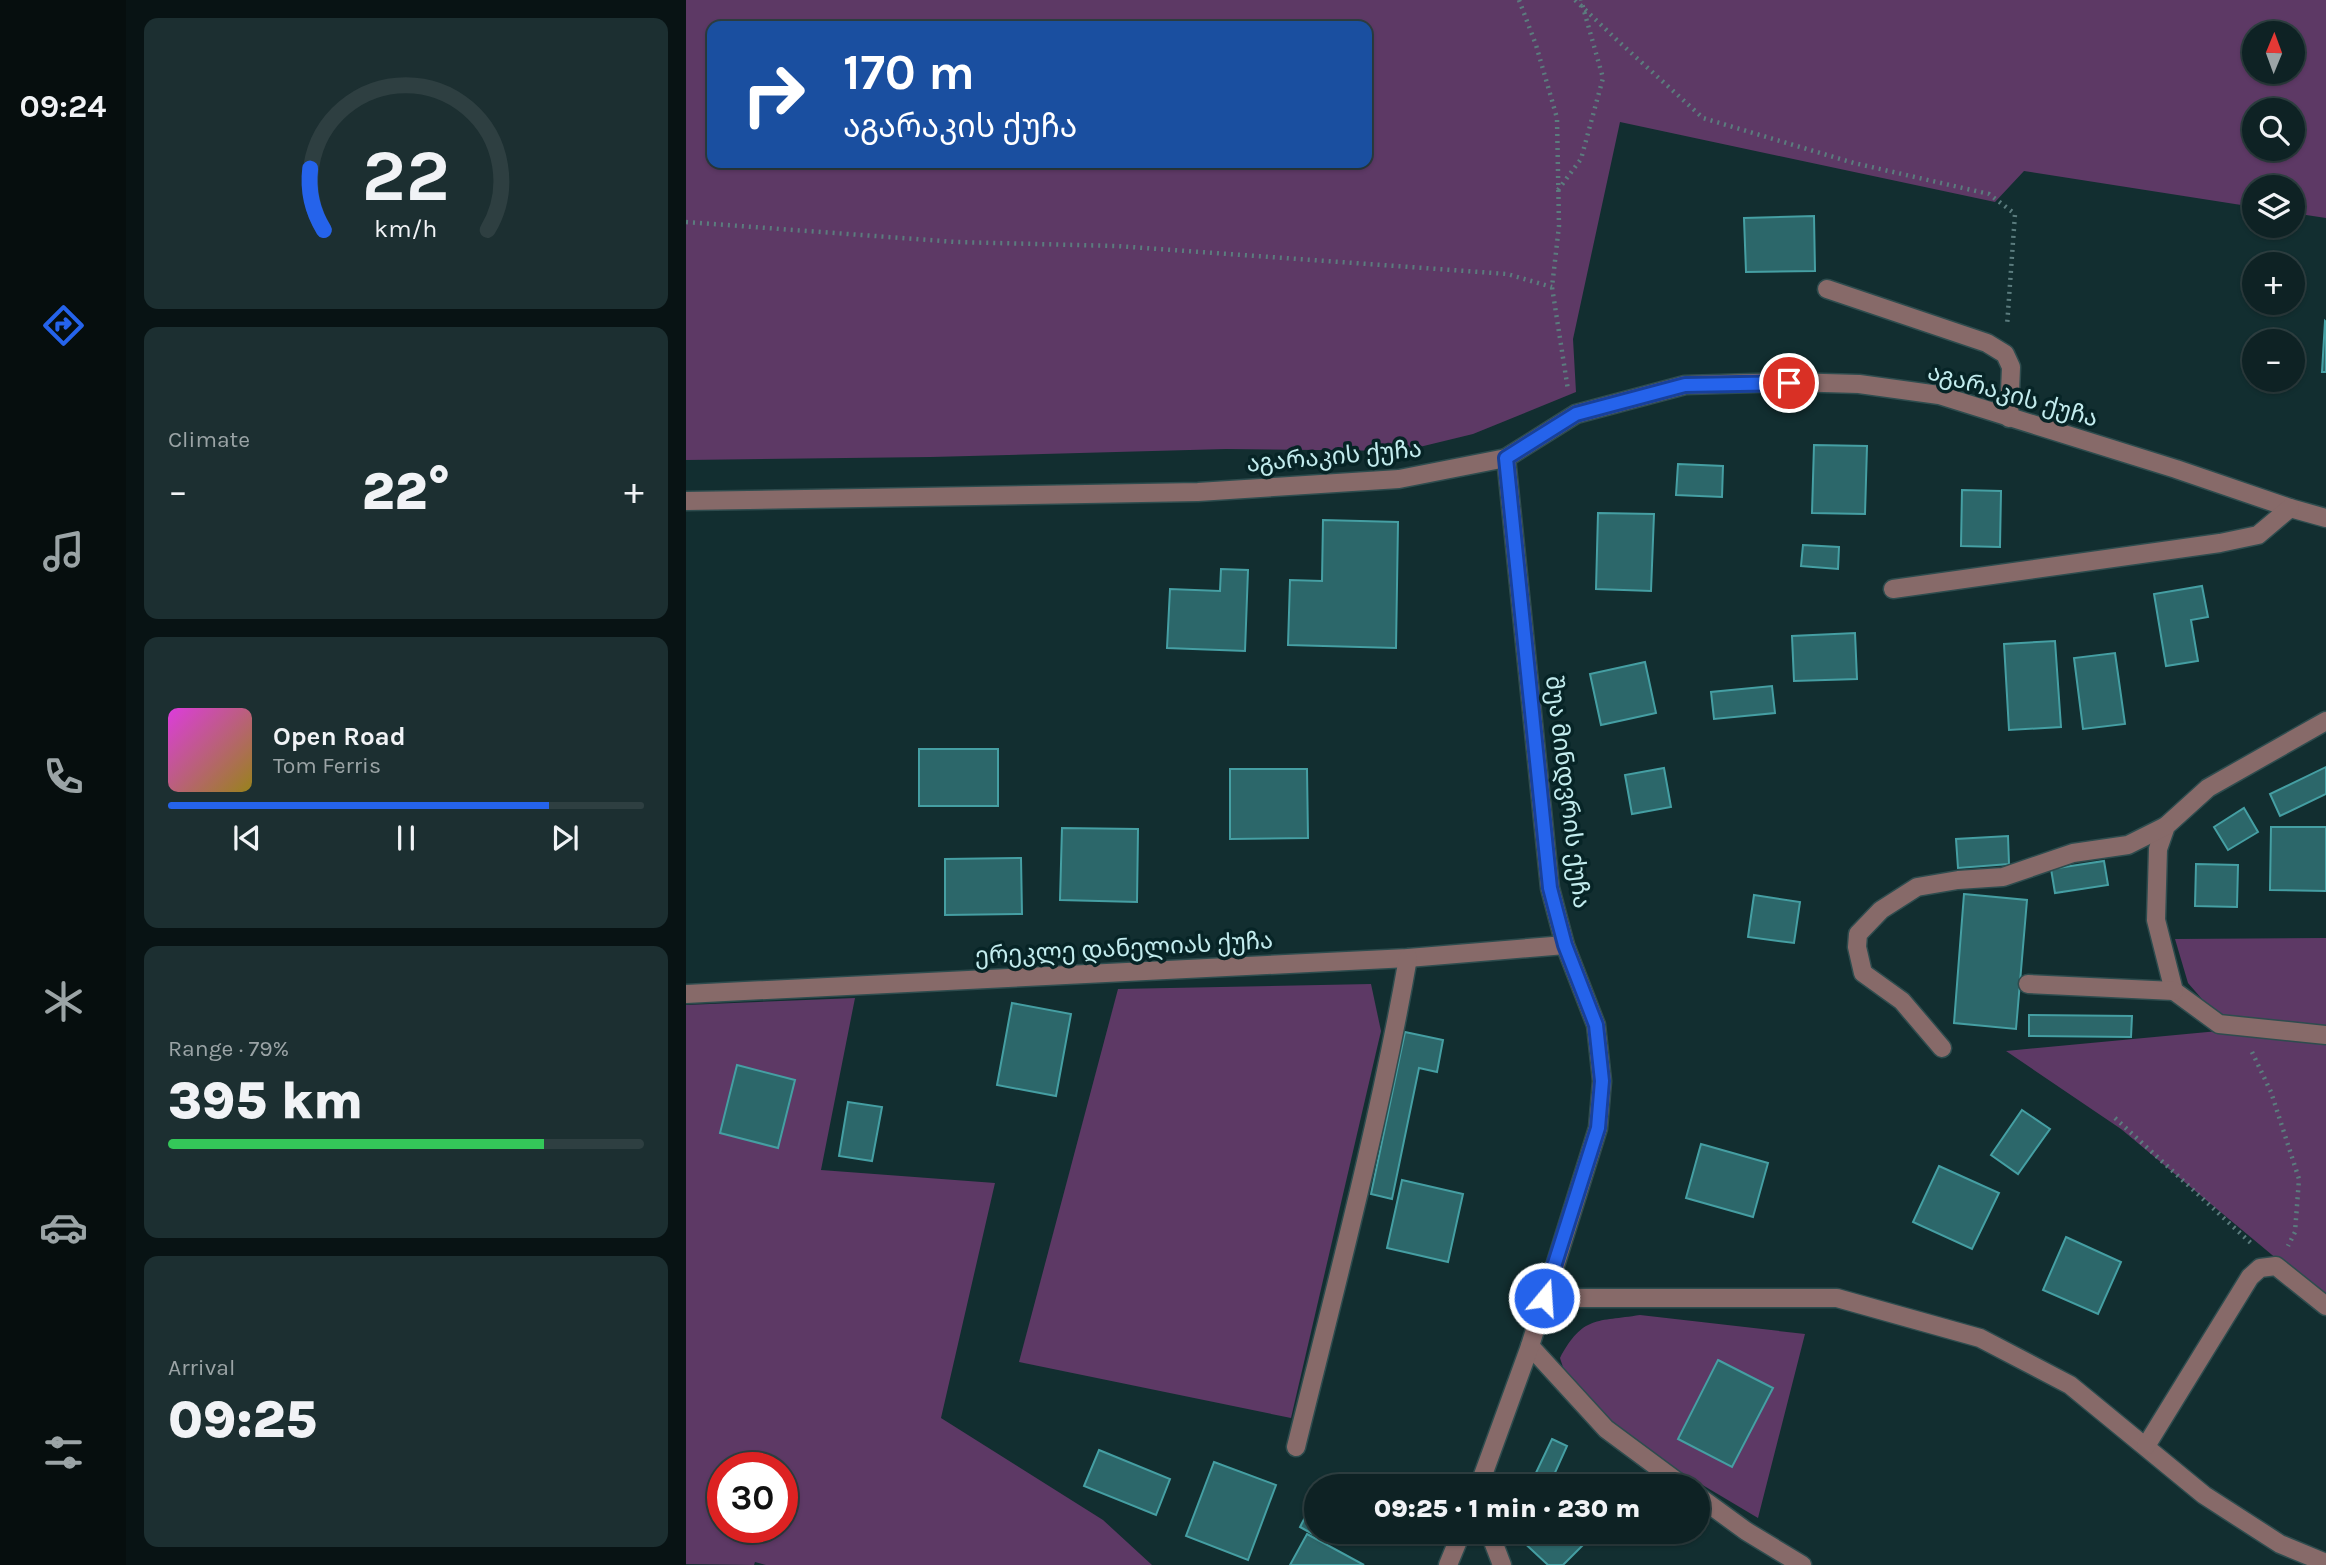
<!DOCTYPE html>
<html lang="en">
<head>
<meta charset="utf-8">
<style>
  body { margin:0; font-family:Karla,"Noto Sans Georgian",sans-serif; background:#1c2f31; color:#f1f3f6; height:100vh; display:flex; flex-direction:column; font-size:26px; white-space:nowrap }
  * { box-sizing:border-box; margin:0 }
  p { font-size:23px; color:#9ba4a6 }
  .icon { flex:none; width:38px; height:38px; fill:none; stroke:currentColor; stroke-width:2; stroke-linecap:round; stroke-linejoin:round }
  .map { position:relative; flex:1; overflow:hidden }
  .details { display:flex; flex-direction:column; gap:18px; padding:18px; background:#081314; width:560px }
  .details>* { flex:none }
  .guide { position:absolute; left:21px; top:21px; width:665px; height:147px; border-radius:14px; box-shadow:0 2px 5px #0004,0 0 0 2px #2e3f41; background:#1a4fa0; color:#fff; overflow:hidden }
  .needle { width:46px; rotate:1deg }
  .tools { position:absolute; left:1556px; top:21px; display:grid; gap:14px }
  .tools a { display:grid; place-items:center; width:63px; height:63px; border-radius:50%; background:#0e2224; box-shadow:0 2px 5px #0004,0 0 0 2px #2e3f41; font-size:35px }
  .speed { position:absolute; left:21px; top:1452px; display:flex; gap:14px; font-size:35px; font-weight:700; text-align:center }
  .speed>* { display:grid; place-content:center; width:91px; height:91px; border-radius:50%; background:#0e2224; box-shadow:0 2px 5px #0004,0 0 0 2px #2e3f41; line-height:1 }
  .speed .limit { border:10px solid #d22; background:#fff; color:#111 }
  .pin { position:absolute; display:grid; place-items:center; width:60px; height:60px; color:#fff; margin:-30px; border:4px solid #fff; border-radius:50%; box-shadow:0 2px 7px #0007 }
  .me { position:absolute; width:77px; margin:-38px; rotate:18deg; stroke-linejoin:round; filter:drop-shadow(0 0 5px #0008) }
  .turn { display:flex; align-items:center; gap:24px; height:147px; padding:0 21px; font-size:32px }
  .turn .icon { width:91px; height:91px; stroke-width:2.5 }
  .turn b { display:block; font-size:49px; line-height:60px }
  .big { font-size:52px; font-weight:800; line-height:1.1 }
  .details .widget { flex:1; display:flex; flex-direction:column; justify-content:center; gap:10px; min-width:0; padding:0 24px; border-radius:14px; background:#1c2f31 }
  .details .dial { align-items:center; gap:0 }
  .dial svg { height:182px; overflow:visible; fill:none; stroke:#2e3f41; stroke-width:7; stroke-linecap:round; text-anchor:middle }
  .dial text { fill:#f1f3f6; stroke:none }
  .song { display:flex; align-items:center; gap:21px }
  .cover { width:84px; height:84px; border-radius:10px; background:linear-gradient(135deg,hsl(300 70% 55%),hsl(50 70% 35%)) }
  .played { height:7px; border-radius:4px; background:linear-gradient(90deg,#2563eb 80%,#2e3f41 80%) }
  .keys { display:flex; justify-content:space-around; direction:ltr }
  .heat { display:flex; justify-content:space-between; align-items:center; font-size:38px; direction:ltr }
  .charge { height:10px; border-radius:5px; background:linear-gradient(90deg,#34c759 79%,#2e3f41 0) }
  .trip { position:absolute; left:618px; top:1474px; width:406px; height:70px; border-radius:35px; background:#0e2224; box-shadow:0 2px 5px #0004,0 0 0 2px #2e3f41; font-weight:800; line-height:70px; text-align:center }
  main { display:flex; flex:1; min-height:0 }
  .tab-bar { display:flex; flex-direction:column; width:126px; justify-content:space-around; align-items:center; background:#060e0e; color:#9ba4a6 }
  .tab-bar .icon { width:49px; height:49px }
  .tab-bar .active { color:#2563eb }
  .tab-bar b { font-size:32px; color:#f1f3f6 }
  .map>svg:first-child { display:block }
  .green { fill:#5d3965; fill-rule:evenodd }
  .building { fill:#2c676a; stroke:#459fa3; stroke-width:2 }
  .lines { fill:none; stroke-linecap:round; stroke-linejoin:round }
  .minor-casing { stroke:#2e4c4e; stroke-width:21 }
  .path { stroke:#5b7c7e; stroke-width:4.5; stroke-dasharray:2 5; stroke-linecap:butt }
  .minor { stroke:#876a69; stroke-width:18 }
  .route-casing { stroke:#184099; stroke-width:18 }
  .route { stroke:#2563eb; stroke-width:12 }
  .labels { text-anchor:middle; dominant-baseline:central; stroke-width:7; stroke-linejoin:round; paint-order:stroke }
  .street-label { font-size:24px; fill:#c3ecee; stroke:#072426 }
</style>
</head>
<body>
<main>
<nav class="tab-bar">
<b>09:24</b>
<svg class="icon active" aria-label="directions" viewBox="0 0 24 24"><path d="M12 3l9 9-9 9-9-9zM9 14v-3h6M13 9l2 2-2 2"/></svg>
<svg class="icon" aria-label="music" viewBox="0 0 24 24"><path d="M9 18V5l10-2v13"/><circle cx="6" cy="18" r="3"/><circle cx="16" cy="16" r="3"/></svg>
<svg class="icon" aria-label="phone" viewBox="0 0 24 24"><path d="M5 4h4l2 5-3 2q2 4 5 5l2-3 5 2v4C11 20 4 13 5 4z"/></svg>
<svg class="icon" aria-label="climate" viewBox="0 0 24 24"><path d="M12 3v18M4 7l16 10M4 17L20 7"/></svg>
<svg class="icon" aria-label="car" viewBox="0 0 24 24"><path d="M5 17H2v-5l4-1 3-4h7l3 4 3 1v5h-3M9 17h6M6 11h13"/><circle cx="7" cy="17" r="2"/><circle cx="17" cy="17" r="2"/></svg>
<svg class="icon" aria-label="filters" viewBox="0 0 24 24"><path d="M4 7h16M4 17h16"/><circle cx="9" cy="7" r="2"/><circle cx="15" cy="17" r="2"/></svg>
</nav>
<section class="details">
<div class="widget dial"><svg viewBox="0 0 100 80">
<path d="M14 69A42 42 0 1 1 86 69"/>
<path d="M14 69A42 42 0 0 1 8 42" stroke="#2563eb"/>
<text x="50" y="56" font-size="32" font-weight="700">22</text>
<text x="50" y="72" font-size="11">km/h</text>
</svg></div>
<div class="widget"><p>Climate</p>
<div class="heat"><a>−</a><b class="big">22°</b><a>+</a></div>
</div>
<div class="widget">
<div class="song"><i class="cover"></i><div><b>Open Road</b><p>Tom Ferris</p></div></div>
<div class="played"></div>
<div class="keys"><svg class="icon" aria-label="previous" viewBox="0 0 24 24"><path d="M18 5L8 12l10 7zM5 5v14"/></svg><svg class="icon" aria-label="pause" viewBox="0 0 24 24"><path d="M8 5v14M16 5v14"/></svg><svg class="icon" aria-label="next" viewBox="0 0 24 24"><path d="M6 5l10 7-10 7zM19 5v14"/></svg></div>
</div>
<div class="widget"><p>Range · 79%</p><b class="big">395 km</b><div class="charge"></div></div>
<div class="widget"><p>Arrival</p><b class="big">09:25</b></div>
</section>
<div class="map">
<svg width="1640" height="1565" viewBox="0 0 1640 1565">
  <rect width="100%" height="100%" fill="#122e30"/>
  <g class="green">
    <path d="M0,0H1640V218L1607,213L1606,187H1568V207L1338,171L1309,202L934,122L887,339L890,392L787,434L717,451L540,449L245,457L0,460ZM681,26V163H26V26ZM1568,33H1606V72H1568ZM1568,110H1606V149H1568Z"/>
    <polygon points="1640,938 1640,1300 1435,1129 1320,1051 1543,1030 1502,983 1489,939"/>
    <polygon points="685,984 695,1031 605,1418 333,1362 432,989"/>
    <path d="M169,998L135,1170L309,1183L255,1418L417,1520L466,1565H80L69,1562L68,1565L0,1564V1005ZM37,1468H96V1528H37Z"/>
    <path d="M954,1315L1119,1334L1072,1518L946,1443L884,1389L874,1358C897,1315 911,1322 954,1315Z"/>
  </g>
  <g class="building">
    <polygon points="1128,216 1129,271 1060,272 1058,218"/>
    <polygon points="1639,321 1640,322 1640,372 1636,372"/>
    <polygon points="1128,445 1181,446 1179,514 1126,513"/>
    <polygon points="992,464 1037,466 1036,497 990,495"/>
    <polygon points="1276,490 1315,491 1314,547 1275,546"/>
    <polygon points="912,513 968,514 965,591 910,589"/>
    <polygon points="637,520 712,522 710,648 602,645 604,580 636,581"/>
    <polygon points="1117,545 1153,547 1152,569 1115,566"/>
    <polygon points="535,569 562,570 559,651 481,648 484,589 534,591"/>
    <polygon points="1516,586 1522,617 1505,620 1512,661 1480,666 1468,594"/>
    <polygon points="1169,633 1171,679 1108,681 1106,636"/>
    <polygon points="1369,641 1375,727 1323,730 1318,644"/>
    <polygon points="1429,653 1439,724 1397,729 1388,658"/>
    <polygon points="959,662 970,713 915,725 904,674"/>
    <polygon points="1086,686 1089,713 1028,719 1025,692"/>
    <rect x="233" y="749" width="79" height="57"/>
    <polygon points="1640,767 1640,794 1594,816 1584,794"/>
    <polygon points="978,768 985,807 946,814 939,775"/>
    <polygon points="544,769 621,769 622,838 544,839"/>
    <polygon points="1558,808 1572,832 1542,850 1528,827"/>
    <polygon points="1585,827 1640,827 1640,891 1584,890"/>
    <polygon points="376,828 452,829 451,902 374,900"/>
    <polygon points="1322,836 1323,864 1272,868 1270,839"/>
    <polygon points="335,858 336,914 259,915 259,859"/>
    <polygon points="1418,861 1422,885 1369,893 1365,869"/>
    <polygon points="1510,864 1552,865 1551,907 1509,906"/>
    <polygon points="1278,894 1341,900 1330,1029 1268,1023"/>
    <polygon points="1068,895 1114,902 1108,943 1062,937"/>
    <polygon points="326,1003 385,1014 370,1096 311,1085"/>
    <polygon points="1343,1015 1446,1016 1445,1037 1343,1036"/>
    <polygon points="719,1032 757,1040 751,1072 733,1068 706,1199 685,1194"/>
    <polygon points="51,1065 109,1080 92,1148 34,1133"/>
    <polygon points="162,1102 196,1107 186,1161 153,1156"/>
    <polygon points="1336,1110 1364,1129 1332,1174 1305,1155"/>
    <polygon points="1015,1144 1082,1163 1067,1217 1000,1198"/>
    <polygon points="1253,1166 1313,1193 1286,1249 1227,1222"/>
    <polygon points="716,1180 777,1194 762,1262 701,1248"/>
    <polygon points="1380,1237 1435,1262 1412,1314 1357,1290"/>
    <polygon points="1032,1360 1087,1388 1046,1467 992,1439"/>
    <polygon points="866,1439 881,1446 863,1486 861,1486 847,1479"/>
    <polygon points="413,1450 484,1479 470,1515 398,1486"/>
    <polygon points="528,1462 590,1485 562,1560 500,1536"/>
    <polygon points="630,1496 630,1531 637,1531 634,1538 614,1527"/>
    <polygon points="639,1531 658,1531 654,1539"/>
    <polygon points="840,1531 897,1531 904,1538 877,1565 862,1565 833,1538"/>
    <polygon points="621,1534 678,1565 604,1565"/>
  </g>
  <g class="lines">
    <g class="minor-casing">
      <g id="minor">
        <polyline points="1141,289 1301,343 1319,354 1325,367 1323,418"/>
        <polyline points="0,501 512,492 713,479 820,458 890,414 999,385 1103,382 1173,384 1253,395 1490,469 1604,508 1640,518"/>
        <polyline points="1207,589 1534,543 1572,535 1604,508"/>
        <polyline points="1640,721 1522,788 1480,826 1472,849 1470,920 1488,991 1533,1024 1640,1035"/>
        <polyline points="1342,984 1488,991"/>
        <polyline points="0,994 722,958 879,945"/>
        <polyline points="1256,1048 1216,1001 1177,973 1171,947 1172,934 1195,910 1231,887 1272,880 1317,877 1387,853 1442,845 1480,826"/>
        <polyline points="858,1298 1151,1298 1294,1338 1384,1385 1518,1495 1594,1544 1640,1563"/>
        <polyline points="844,1346 920,1429 997,1486"/>
        <polyline points="1460,1446 1564,1277 1574,1268 1590,1266 1640,1306"/>
        <path d="M610,1447C650,1285 693,1123 722,958"/>
        <polyline points="793,1486 844,1346 912,1128 916,1081 910,1025 879,945 864,888 820,458"/>
        <polyline points="1012,1496 1060,1531 1116,1565"/>
        <polyline points="803,1531 816,1565"/>
        <polyline points="762,1565 776,1531"/>
      </g>
    </g>
    <g class="path">
      <polyline points="833,0 850,45 871,118 873,226 866,287 882,390"/>
      <polyline points="889,0 932,41 1017,118 1168,163 1303,194 1329,214 1321,326"/>
      <polyline points="872,190 895,159 917,78 895,0"/>
      <polyline points="0,222 270,242 431,246 821,274 866,287"/>
      <polyline points="1566,1052 1585,1092 1613,1179 1609,1232 1602,1246"/>
      <polyline points="1429,1118 1567,1245"/>
    </g>
    <use href="#minor" class="minor"/>
  </g>
  <g class="lines">
    <g class="route-casing">
      <polyline id="route" points="858,1298 912,1128 916,1081 910,1025 879,945 864,888 820,458 890,414 999,385 1103,383"/>
    </g>
    <use href="#route" class="route"/>
  </g>
  <g class="labels">
    <g class="street-label">
      <text transform="translate(1327 395) rotate(16)">აგარაკის ქუჩა</text>
      <text transform="translate(648 456) rotate(-5)">აგარაკის ქუჩა</text>
      <text transform="translate(882 792) rotate(83)">შუა მინდვრის ქუჩა</text>
      <text transform="translate(438 948) rotate(-3)">ერეკლე დანელიას ქუჩა</text>
    </g>
  </g>
</svg>
<div class="tools">
<a><svg class="needle" viewBox="-14 -14 28 28"><path d="M0-13l5 13h-10z" fill="#e53935"/><path d="M0 13l5-13h-10z" fill="#9ba4a6"/></svg></a>
<a><svg class="icon" aria-label="search" viewBox="0 0 24 24"><circle cx="10" cy="10" r="6"/><path d="M15 15l6 6"/></svg></a>
<a><svg class="icon" aria-label="layers" viewBox="0 0 24 24"><path d="M12 4l9 5-9 5-9-5zM3 14l9 5 9-5"/></svg></a>
<a>+</a>
<a>−</a>
</div>
<div class="speed"><div class="limit">30</div></div>
<div class="pin" style="left:1103px;top:383px;background:#d93025"><svg class="icon" aria-label="arrive" viewBox="0 0 24 24"><path d="M6 21V4h12l-3 4 3 4H6"/></svg></div>
<svg class="me" style="left:858px;top:1298px" viewBox="-20 -20 40 40"><circle r="17" fill="#2563eb" stroke="#fff" stroke-width="3"/><path d="M0-11L8 9 0 5-8 9z" fill="#fff"/></svg>
<div class="trip">09:25 · 1 min · 230 m</div>
<div class="guide">
<div class="turn"><svg class="icon" aria-label="right" viewBox="0 0 24 24"><path d="M7 20v-9h11M14 6l5 5-5 5"/></svg><div><b>170 m</b>აგარაკის ქუჩა</div></div>
</div>
</div>
</main>
</body>
</html>
